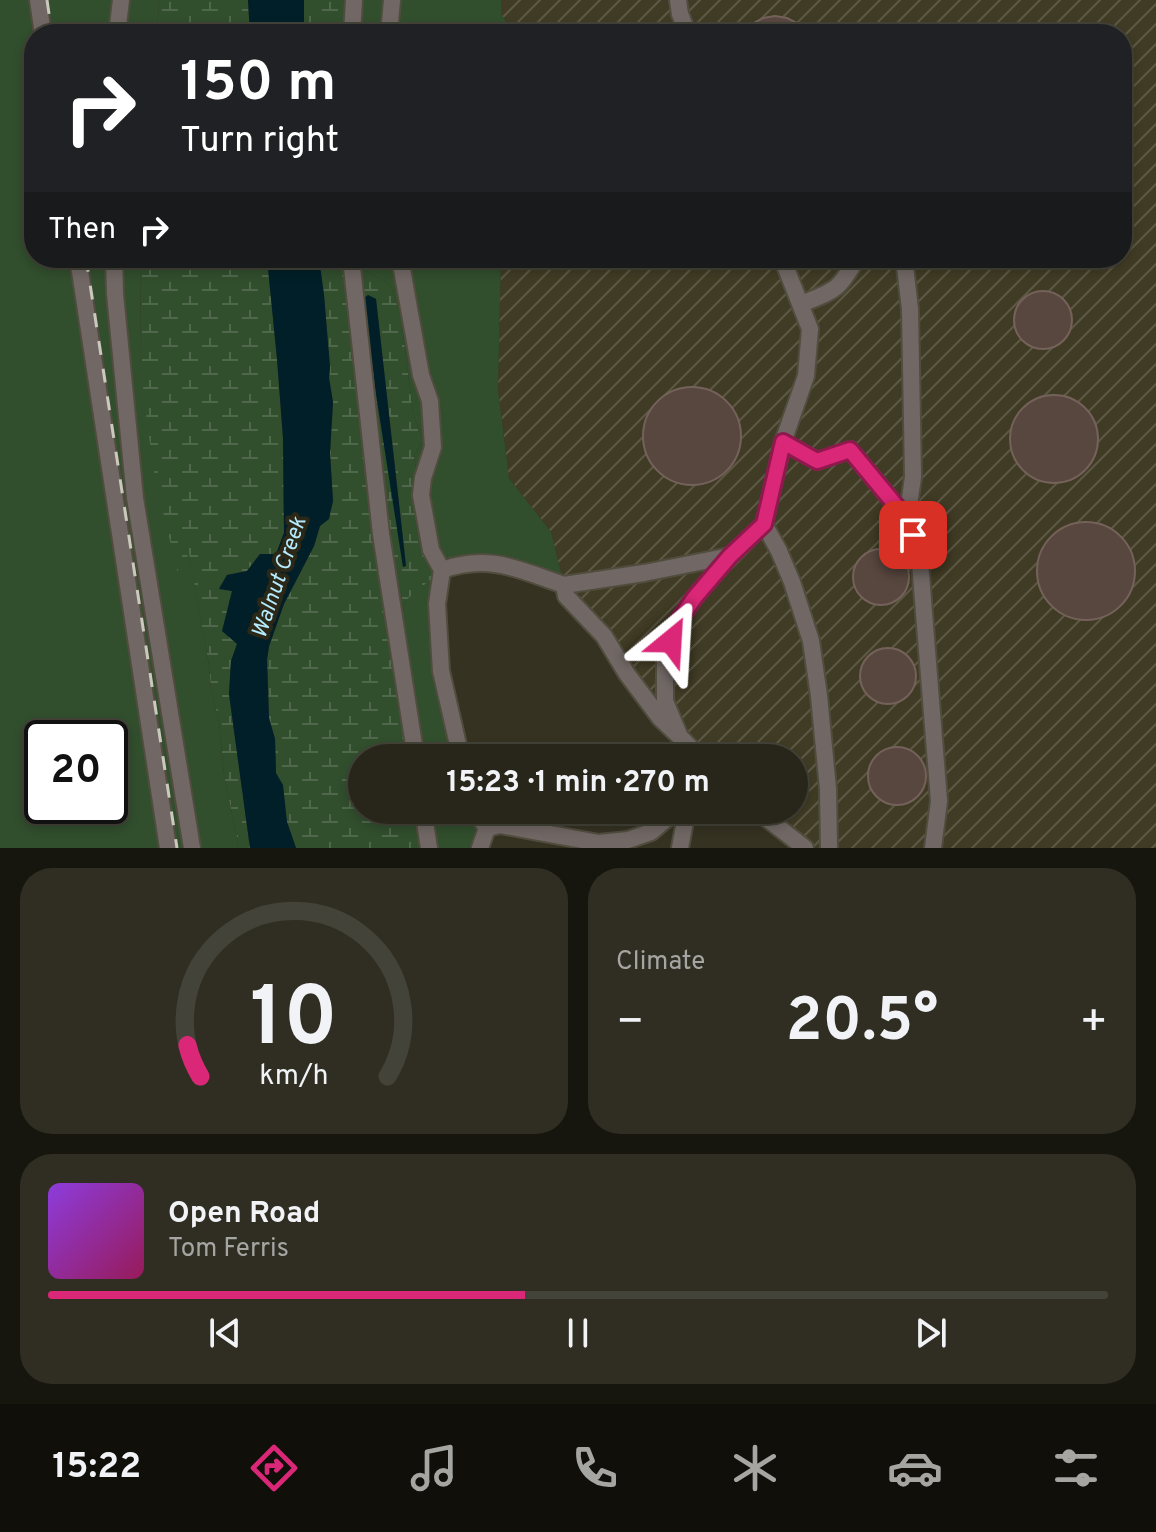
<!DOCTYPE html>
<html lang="en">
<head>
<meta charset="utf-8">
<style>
  body { margin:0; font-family:Overpass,sans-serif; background:#302e23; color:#f1f3f6; height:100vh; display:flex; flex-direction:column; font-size:30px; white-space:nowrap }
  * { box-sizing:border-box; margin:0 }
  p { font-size:26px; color:#a5a5a2 }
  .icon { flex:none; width:44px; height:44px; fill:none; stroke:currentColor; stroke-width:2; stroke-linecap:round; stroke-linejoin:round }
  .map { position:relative; height:848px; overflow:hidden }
  .panel { display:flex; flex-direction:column; gap:20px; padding:20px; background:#16150e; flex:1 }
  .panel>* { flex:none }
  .top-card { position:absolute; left:24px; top:24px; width:1108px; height:244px; border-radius:32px; box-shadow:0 4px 12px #0003,0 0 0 2px #444339; background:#202124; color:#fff; overflow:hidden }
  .speed { position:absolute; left:24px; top:720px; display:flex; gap:16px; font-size:40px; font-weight:700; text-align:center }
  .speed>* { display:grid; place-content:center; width:104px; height:104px; border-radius:50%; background:#28261a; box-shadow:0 4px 12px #0003,0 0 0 2px #444339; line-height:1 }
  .speed .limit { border:4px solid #111; border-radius:12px; background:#fff; color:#111 }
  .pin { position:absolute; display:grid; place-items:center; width:68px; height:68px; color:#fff; margin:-34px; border-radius:16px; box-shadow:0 4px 12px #0006 }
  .me { position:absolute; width:88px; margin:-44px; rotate:27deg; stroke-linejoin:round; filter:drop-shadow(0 0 6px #0008) }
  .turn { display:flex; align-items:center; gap:28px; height:168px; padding:0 24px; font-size:36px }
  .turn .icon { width:104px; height:104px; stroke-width:2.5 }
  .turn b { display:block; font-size:56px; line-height:68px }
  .then { display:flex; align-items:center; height:76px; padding:0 24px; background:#0003; gap:16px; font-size:30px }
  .big { font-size:60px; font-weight:700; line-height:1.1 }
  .panel .tile { flex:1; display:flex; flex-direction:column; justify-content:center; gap:12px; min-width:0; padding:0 28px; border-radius:32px; background:#302e23 }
  .panel .dial { align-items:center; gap:0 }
  .dial svg { height:208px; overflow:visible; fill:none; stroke:#444339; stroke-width:7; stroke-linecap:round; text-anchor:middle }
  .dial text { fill:#f1f3f6; stroke:none }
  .song { display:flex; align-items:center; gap:24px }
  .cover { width:96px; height:96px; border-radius:12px; background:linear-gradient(135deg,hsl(270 70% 55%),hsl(330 70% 35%)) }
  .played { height:8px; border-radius:4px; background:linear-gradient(90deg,#db2777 45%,#444339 45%) }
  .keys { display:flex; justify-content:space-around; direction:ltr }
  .heat { display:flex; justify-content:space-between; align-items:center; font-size:44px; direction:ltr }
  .panel .tiles { flex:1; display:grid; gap:20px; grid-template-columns:1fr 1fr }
  .tile:last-child { grid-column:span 2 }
  .trip { position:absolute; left:348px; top:744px; width:460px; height:80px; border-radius:40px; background:#28261a; box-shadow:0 4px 12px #0003,0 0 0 2px #444339; font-weight:700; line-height:80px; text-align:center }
  .menu { display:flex; height:128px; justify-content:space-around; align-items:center; background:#100f0a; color:#a5a5a2 }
  .menu .icon { width:56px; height:56px }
  .menu .current { color:#db2777 }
  .menu b { font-size:36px; color:#f1f3f6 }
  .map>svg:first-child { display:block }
  .industrial { fill:url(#industrial-furrows) }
  .green { fill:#314e2d; fill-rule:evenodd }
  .wetland { fill:url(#wetland-marsh); fill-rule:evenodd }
  .water { fill:#001f29 }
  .building { fill:#58473f; stroke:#74625a; stroke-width:2 }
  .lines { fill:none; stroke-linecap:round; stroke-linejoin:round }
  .minor-casing { stroke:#504d3e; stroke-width:20 }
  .minor { stroke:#716865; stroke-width:16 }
  .rail { stroke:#cbc9be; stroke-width:3; stroke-dasharray:14 14; stroke-linecap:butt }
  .route-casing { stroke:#8e194d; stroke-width:20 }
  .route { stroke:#db2777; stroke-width:14 }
  .labels { text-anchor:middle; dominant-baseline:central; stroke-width:8; stroke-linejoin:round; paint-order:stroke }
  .water-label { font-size:22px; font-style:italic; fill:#b5ebfe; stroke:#2b2818 }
</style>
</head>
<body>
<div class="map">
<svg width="1156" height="848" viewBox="0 0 1156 848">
  <defs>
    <pattern id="industrial-furrows" width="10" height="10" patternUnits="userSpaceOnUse" patternTransform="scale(2)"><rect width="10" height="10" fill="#403b24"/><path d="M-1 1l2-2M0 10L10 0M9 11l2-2" fill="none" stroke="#5c5844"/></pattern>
    <pattern id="wetland-marsh" width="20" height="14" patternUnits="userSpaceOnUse" patternTransform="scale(2)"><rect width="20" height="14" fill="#314e2d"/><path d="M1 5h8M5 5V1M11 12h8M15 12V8" fill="none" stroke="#4f684b"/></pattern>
  </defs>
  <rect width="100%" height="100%" fill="#353222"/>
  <polygon class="industrial" points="501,0 1156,0 1156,848 805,848 756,810 794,810 794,758 701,758 566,596 551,532 509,478 498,389 501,258 1122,258 1122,34 515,34 501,14"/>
  <g class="green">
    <path d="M0,0H159L157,34H34V258H141L140,358L178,573L189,551L209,665L211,688L219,722L224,775L239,848H0ZM42,738H110V806H42Z"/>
    <polygon points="354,0 501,0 501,14 515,34 352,34"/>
    <polygon points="351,258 501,258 498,389 509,478 551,532 564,585 523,571 442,570 437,604 461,758 416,758 396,632 406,600 421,496 414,457 423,440 413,413 401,317 390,284 352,264"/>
    <polygon points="423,810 474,810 487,828 480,848 429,848"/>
  </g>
  <g class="wetland">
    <polygon points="159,0 248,0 250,34 157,34"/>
    <polygon points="304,0 354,0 352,34 304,34"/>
    <polygon points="141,258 267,258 277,359 283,438 284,533 276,554 260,554 247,571 227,575 219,588 233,591 229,602 237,644 231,661 229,694 250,848 239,848 224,775 219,722 211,688 209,665 189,553 178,574 156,483 147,423 140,358"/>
    <path d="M319,258H351L352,264L390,284L401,317L413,413L423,440L414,457L421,496L442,570L406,600L396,631L415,758H362V810H423L429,848H296L287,822L276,774L275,739L269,718L267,660L269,647L284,604L314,546L320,526L333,501L330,453L333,402L329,378L330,367L324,295ZM368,295L376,299L406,565Z"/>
  </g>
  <g class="water">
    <polygon points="248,0 304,0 304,34 250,34"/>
    <polygon points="267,258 319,258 324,295 330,367 329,378 333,402 330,453 333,501 329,519 320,526 314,546 284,604 269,646 267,660 269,718 275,739 276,773 283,785 287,822 296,848 250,848 229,694 231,661 237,644 222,631 232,591 219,589 227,575 247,571 260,554 276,554 284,533 283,438 277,359"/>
    <polygon points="368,295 376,299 406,566 403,567 375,388 364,298"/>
  </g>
  <g class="building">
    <polygon points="775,16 787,18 797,23 807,34 744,34 752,24 763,18"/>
    <circle cx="1043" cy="320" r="29"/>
    <circle cx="692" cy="436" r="49"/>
    <circle cx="1054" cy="439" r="44"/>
    <circle cx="1086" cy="571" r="49"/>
    <circle cx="881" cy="577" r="28"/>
    <circle cx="888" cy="676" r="28"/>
    <circle cx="897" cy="776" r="29"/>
  </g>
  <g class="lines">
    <g class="minor-casing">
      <g id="minor">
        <polyline points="38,0 43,34"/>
        <polyline points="678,0 680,14 688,34"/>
        <polyline points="117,34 121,0"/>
        <polyline points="352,34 354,0"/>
        <polyline points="389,34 392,0"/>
        <polyline points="78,258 168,848"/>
        <polyline points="114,258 115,294 135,498 192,848"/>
        <polyline points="351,258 381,534 416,758"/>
        <polyline points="400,258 421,375 430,401 433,447 423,478 421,495 431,550 442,570 437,604 441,671 461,758"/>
        <polyline points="782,258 810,329 806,376 783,442 764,524 779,551 792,582 811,641 819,696 828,789 829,848"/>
        <polyline points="904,258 910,309 913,477 907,519"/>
        <path d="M801,304C836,290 838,291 857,258"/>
        <polyline points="783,442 817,461 850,450 907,519 919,550 939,801 933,848"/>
        <path d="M442,570C489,553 520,570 564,585"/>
        <polyline points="680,737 660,718 627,674 604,636 566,596 564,585 644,573 730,556"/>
        <polyline points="701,758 680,737 665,701 665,660 677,623 695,597 730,556 764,524"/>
        <polyline points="423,810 429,848"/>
        <polyline points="474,810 487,828 480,848"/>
        <polyline points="756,810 805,848"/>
        <polyline points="487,828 500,825 599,843 628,840 651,832 677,810"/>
        <polyline points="680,848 687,810"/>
      </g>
    </g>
    <use href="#minor" class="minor"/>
    <g class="rail">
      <polyline points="47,0 52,34"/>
      <polyline points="86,258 177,848"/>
    </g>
  </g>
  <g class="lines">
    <g class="route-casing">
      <polyline id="route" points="671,641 677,623 695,597 730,556 764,524 783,442 817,461 850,450 907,519 913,535"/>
    </g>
    <use href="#route" class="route"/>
  </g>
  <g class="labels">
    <g class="water-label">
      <text transform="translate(280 578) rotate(-71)">Walnut Creek</text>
    </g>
  </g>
</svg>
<div class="speed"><div class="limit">20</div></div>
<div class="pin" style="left:913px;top:535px;background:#d93025"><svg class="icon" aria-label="arrive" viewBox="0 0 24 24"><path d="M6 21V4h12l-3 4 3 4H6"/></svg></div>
<svg class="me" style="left:671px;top:641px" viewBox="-20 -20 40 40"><path d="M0-17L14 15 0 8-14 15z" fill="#db2777" stroke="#fff" stroke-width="4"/></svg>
<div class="trip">15:23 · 1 min · 270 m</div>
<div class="top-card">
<div class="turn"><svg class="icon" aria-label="right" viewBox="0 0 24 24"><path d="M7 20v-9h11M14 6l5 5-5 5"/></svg><div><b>150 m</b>Turn right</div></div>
<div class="then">Then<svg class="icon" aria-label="right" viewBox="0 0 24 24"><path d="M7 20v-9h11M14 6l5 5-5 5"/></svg></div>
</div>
</div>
<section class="panel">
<div class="tiles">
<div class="tile dial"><svg viewBox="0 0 100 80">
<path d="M14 69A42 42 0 1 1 86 69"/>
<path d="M14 69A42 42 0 0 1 9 57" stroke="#db2777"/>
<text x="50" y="56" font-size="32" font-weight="700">10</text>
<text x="50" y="72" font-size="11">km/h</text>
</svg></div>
<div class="tile"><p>Climate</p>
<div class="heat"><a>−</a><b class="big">20.5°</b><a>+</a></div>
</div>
<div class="tile">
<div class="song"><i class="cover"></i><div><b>Open Road</b><p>Tom Ferris</p></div></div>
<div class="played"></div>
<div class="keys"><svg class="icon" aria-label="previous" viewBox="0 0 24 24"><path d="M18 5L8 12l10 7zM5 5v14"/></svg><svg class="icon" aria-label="pause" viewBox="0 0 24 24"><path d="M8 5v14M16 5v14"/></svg><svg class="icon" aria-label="next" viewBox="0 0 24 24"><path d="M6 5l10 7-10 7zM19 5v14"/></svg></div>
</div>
</div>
</section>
<nav class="menu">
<b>15:22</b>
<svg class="icon current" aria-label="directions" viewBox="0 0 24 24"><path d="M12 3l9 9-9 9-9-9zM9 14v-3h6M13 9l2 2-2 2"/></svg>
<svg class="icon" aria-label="music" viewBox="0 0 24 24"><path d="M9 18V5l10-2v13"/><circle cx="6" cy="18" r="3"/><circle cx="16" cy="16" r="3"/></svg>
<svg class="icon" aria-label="phone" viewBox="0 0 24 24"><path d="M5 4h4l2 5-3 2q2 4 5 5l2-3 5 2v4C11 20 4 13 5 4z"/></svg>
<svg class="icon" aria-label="climate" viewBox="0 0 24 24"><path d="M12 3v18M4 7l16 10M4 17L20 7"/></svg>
<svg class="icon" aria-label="car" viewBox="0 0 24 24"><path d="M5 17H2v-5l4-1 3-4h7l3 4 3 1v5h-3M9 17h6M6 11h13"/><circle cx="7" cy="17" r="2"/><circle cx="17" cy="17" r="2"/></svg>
<svg class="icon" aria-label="filters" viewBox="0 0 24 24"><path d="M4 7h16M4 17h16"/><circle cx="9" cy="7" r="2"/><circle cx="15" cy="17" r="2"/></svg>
</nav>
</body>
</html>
